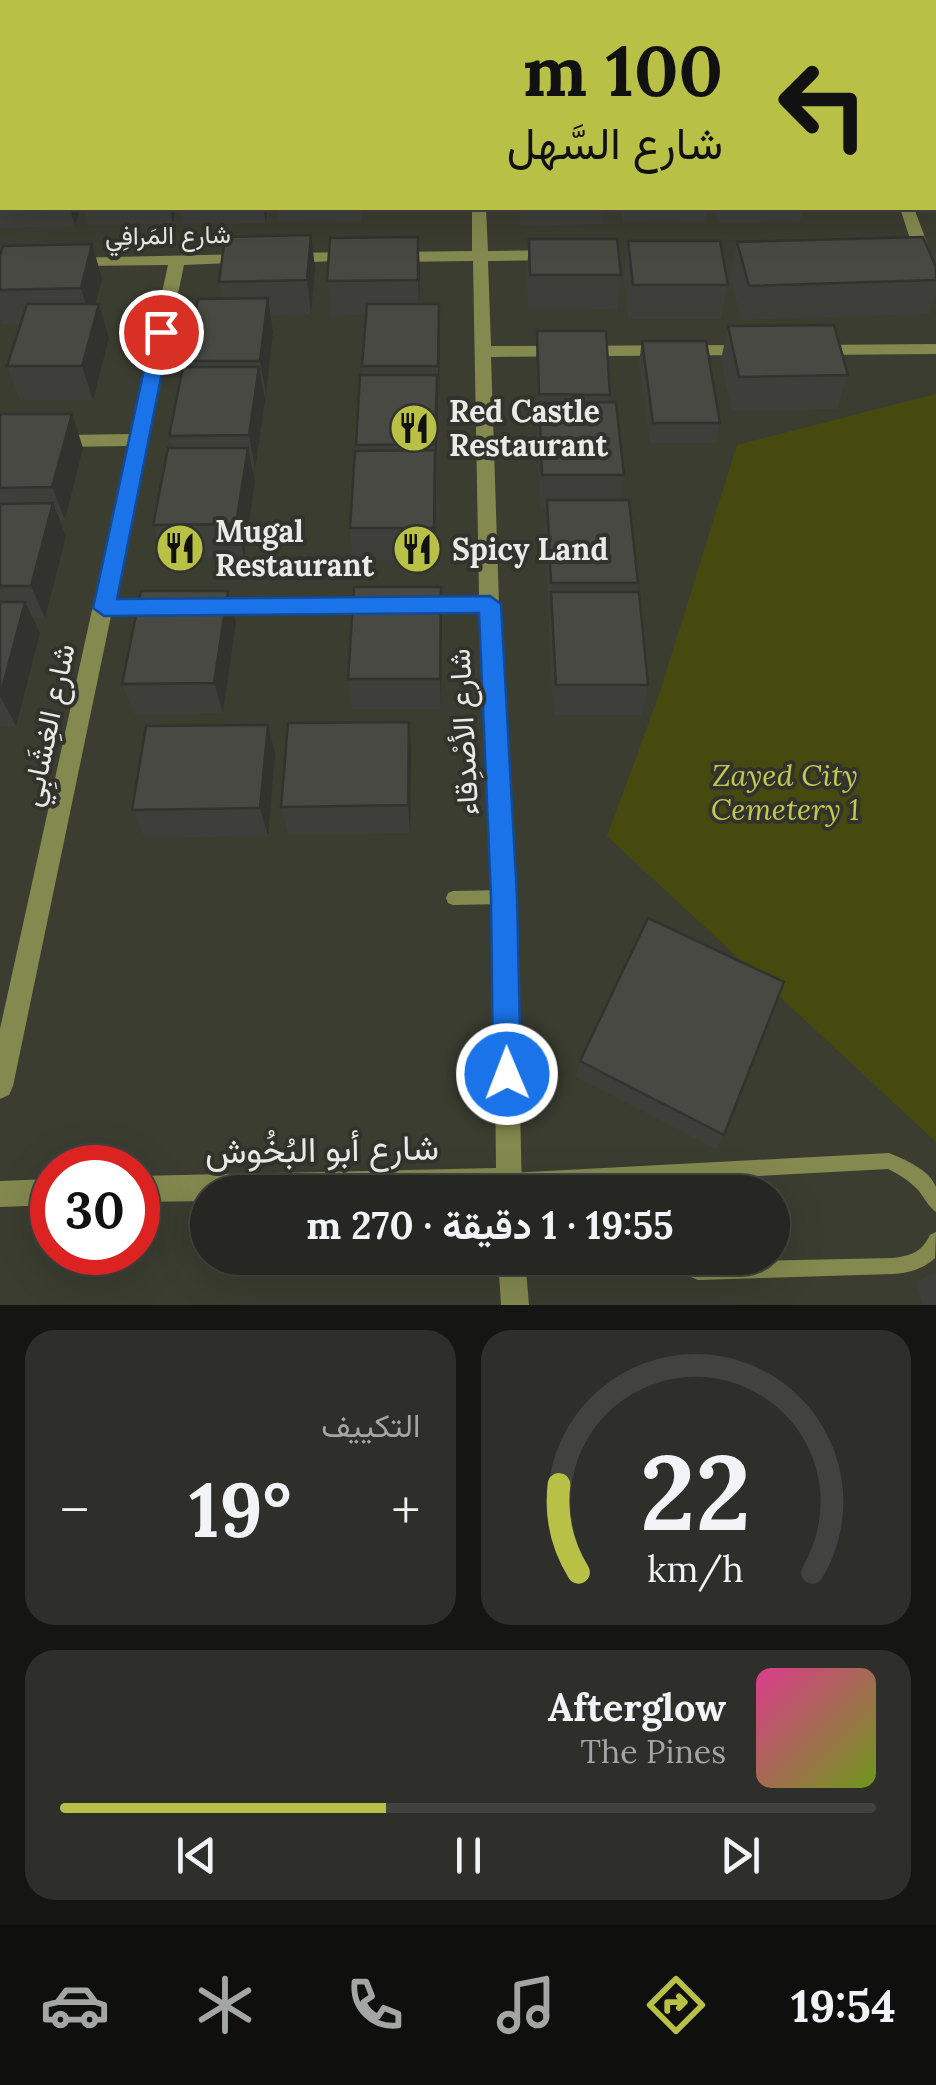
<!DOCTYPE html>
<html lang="ar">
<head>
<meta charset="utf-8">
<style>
  body { margin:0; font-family:Lora,Vazirmatn,serif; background:#2e2e2a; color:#f1f3f6; direction:rtl; height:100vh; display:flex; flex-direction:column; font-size:38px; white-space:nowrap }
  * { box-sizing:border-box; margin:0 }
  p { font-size:32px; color:#a4a5a5 }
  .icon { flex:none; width:55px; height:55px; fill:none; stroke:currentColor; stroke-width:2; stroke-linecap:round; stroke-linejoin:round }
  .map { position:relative; height:1305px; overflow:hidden; direction:ltr }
  .details { display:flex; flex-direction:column; gap:25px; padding:25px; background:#151513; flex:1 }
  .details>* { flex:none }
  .top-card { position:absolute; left:0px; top:0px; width:938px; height:210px; box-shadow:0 10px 40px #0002,0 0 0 2px #424340; direction:rtl; background:#b9c046; color:#111; overflow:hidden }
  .speed { position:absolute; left:30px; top:1145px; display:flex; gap:20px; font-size:50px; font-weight:700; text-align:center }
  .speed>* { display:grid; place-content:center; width:130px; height:130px; border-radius:50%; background:#262622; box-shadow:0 10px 40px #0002,0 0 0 2px #424340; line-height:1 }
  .speed .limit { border:15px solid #d22; background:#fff; color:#111 }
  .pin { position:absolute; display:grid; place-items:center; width:85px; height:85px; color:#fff; margin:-42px; border:5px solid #fff; border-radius:50%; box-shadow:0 2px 10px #0007 }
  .me { position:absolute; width:110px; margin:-55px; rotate:359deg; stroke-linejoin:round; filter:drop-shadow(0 0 8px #0008) }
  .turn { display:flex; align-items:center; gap:35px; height:210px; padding:0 50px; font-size:45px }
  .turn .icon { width:130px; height:130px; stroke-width:2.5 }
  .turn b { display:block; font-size:70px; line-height:85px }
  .big { font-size:75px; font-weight:700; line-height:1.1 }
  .details .card { flex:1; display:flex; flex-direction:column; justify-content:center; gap:15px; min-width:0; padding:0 35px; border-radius:30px; background:#2e2e2a }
  .details .dial { align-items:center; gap:0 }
  .dial svg { height:260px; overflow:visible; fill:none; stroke:#424340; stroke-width:7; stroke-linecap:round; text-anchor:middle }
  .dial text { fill:#f1f3f6; stroke:none }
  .song { display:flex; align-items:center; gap:30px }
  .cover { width:120px; height:120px; border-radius:15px; background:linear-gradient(135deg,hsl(330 70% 55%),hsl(80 70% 35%)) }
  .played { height:10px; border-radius:5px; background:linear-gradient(90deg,#b9c046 40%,#424340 40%) }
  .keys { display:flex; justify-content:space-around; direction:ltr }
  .heat { display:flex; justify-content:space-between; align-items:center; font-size:55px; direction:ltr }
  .details .tiles { flex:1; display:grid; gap:25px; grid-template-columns:1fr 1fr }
  .card:last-child { grid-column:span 2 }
  .trip { position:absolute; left:190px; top:1175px; width:600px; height:100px; border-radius:50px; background:#262622; box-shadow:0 10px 40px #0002,0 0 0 2px #424340; font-weight:700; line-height:100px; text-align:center; direction:rtl }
  .dock { display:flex; height:160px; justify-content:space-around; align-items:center; background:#0f0f0e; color:#a4a5a5 }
  .dock .icon { width:70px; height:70px }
  .dock .selected { color:#b9c046 }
  .dock b { font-size:45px; color:#f1f3f6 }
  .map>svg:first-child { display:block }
  .built { fill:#3c3d31; fill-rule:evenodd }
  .green { fill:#474a0e }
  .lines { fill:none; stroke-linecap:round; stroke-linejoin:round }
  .service { fill:#84894f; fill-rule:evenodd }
  .minor { fill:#84894f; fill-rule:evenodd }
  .wall { fill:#3e3f3a }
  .shaded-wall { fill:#32332f }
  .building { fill:#484943; stroke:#32332f; stroke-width:2.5 }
  .route { fill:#1a73e8; stroke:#114b97; stroke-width:2.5 }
  .labels { text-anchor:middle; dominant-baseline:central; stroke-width:8; stroke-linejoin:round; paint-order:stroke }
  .far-street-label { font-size:25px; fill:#eaeae7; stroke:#33332e }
  .poi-label { font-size:30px; font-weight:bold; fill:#eaeae7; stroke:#33332e; text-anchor:start }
  .street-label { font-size:30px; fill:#eaeae7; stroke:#33332e }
  .park-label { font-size:30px; font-style:italic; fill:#c2c94d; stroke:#33332e }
  .near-street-label { font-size:35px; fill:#eaeae7; stroke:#33332e }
</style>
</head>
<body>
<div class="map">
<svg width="936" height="1305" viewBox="0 0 936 1305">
  <rect width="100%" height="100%" fill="#33332e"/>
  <path class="built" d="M0,0H936V1305H0ZM2,2H935V208H2ZM52,1168H138V1252H52ZM208,1192H772V1258H208Z"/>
  <polygon class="green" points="936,394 936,1142 607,836 658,698 737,445"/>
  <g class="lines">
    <g class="service">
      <polygon points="86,0 102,0 105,2 91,2"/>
      <polygon points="242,0 250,0 249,2 241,2"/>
      <polygon points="390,0 399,0 401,2 393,2"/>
      <polygon points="504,890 509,892 511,897 509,902 504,904 453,905 448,903 446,898 448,893 453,891"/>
      <path d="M889,1153C904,1159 930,1170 936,1187C936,1194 936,1205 936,1212C928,1206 925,1199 919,1191C910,1181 900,1175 888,1169L627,1183L629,1192H613L611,1184L509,1189L503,1187L501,1181L503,1175L509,1173Z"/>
      <path d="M936,1232L935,1258C923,1269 909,1273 893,1274L698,1280L660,1264L658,1258H686L698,1262L893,1258C907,1256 918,1254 926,1242C933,1232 926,1237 936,1232Z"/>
    </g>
    <g class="minor">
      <polygon points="826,0 838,0 839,2 827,2"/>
      <polygon points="472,208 486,208 488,251 554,250 562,255 554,260 488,261 491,346 749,345 757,350 749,355 491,357 499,604 515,897 522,1192 208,1192 208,1201 138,1202 138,1176 496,1168 493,897 480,612 416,613 406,605 416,597 479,596 473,261 393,262 385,257 393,252 472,251"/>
      <polygon points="900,208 914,208 930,251 927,254 922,256 914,251"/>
      <polygon points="354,252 359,254 359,260 288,263 280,258 288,253"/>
      <polygon points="249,254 254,256 254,262 184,265 114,600 162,599 172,607 162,615 111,616 13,1086 9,1095 0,1099 0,1029 128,446 0,448 0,436 131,434 168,265 73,266 65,261 68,258"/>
      <polygon points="936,344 936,354 813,355 805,350 813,345"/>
      <polygon points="377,597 387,605 377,613 206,615 196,607 206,599"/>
      <polygon points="52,1179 52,1205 0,1207 0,1181"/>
      <polygon points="498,1258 525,1258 529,1305 501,1305"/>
    </g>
  </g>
  <g class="wall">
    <rect x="125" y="0" width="89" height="2"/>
    <polygon points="0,63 2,63 2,208 80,208 75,226 0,228"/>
    <polygon points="84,208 176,208 173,224 89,225"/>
    <polygon points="179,208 267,208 266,223 183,224"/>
    <polygon points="276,208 362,208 361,221 278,222"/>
    <polygon points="519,208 605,208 603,224 520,226"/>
    <polygon points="621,208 707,208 705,221 623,222"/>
    <polygon points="715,208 804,208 800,221 718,223"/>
    <polygon points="311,235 315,269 311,314 271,316 273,332 266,394 264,395 265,400 255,469 252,469 255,481 244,557 163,558 153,525 173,448 169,436 188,367 187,361 222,299 219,282"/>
    <polygon points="418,237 420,304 440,338 435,560 353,560 350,528 356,445 363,375 362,366 366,315 331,316 327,281"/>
    <polygon points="529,239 621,275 617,309 528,310 527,273"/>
    <polygon points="628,241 728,285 721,319 628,319 624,276"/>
    <polygon points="737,242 932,257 936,245 936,297 929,314 741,320 730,276"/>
    <polygon points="92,244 102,279 96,304 99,304 109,338 93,400 20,400 7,366 21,324 2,324 0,320 0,255"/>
    <polygon points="728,326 848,375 837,409 731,410 721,360"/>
    <polygon points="537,331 610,395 609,402 624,475 620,500 638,583 636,592 648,685 642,715 553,715 544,533 546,508 540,508 537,436 536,365"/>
    <polygon points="642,341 720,423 716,443 650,443 639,362"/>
    <polygon points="0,414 83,448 65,520 60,520 66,536 45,618 33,618 40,633 16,726 0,726"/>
    <polygon points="228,591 236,622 223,713 134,714 122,684"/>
    <polygon points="442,618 441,709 352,709 348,679"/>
    <polygon points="409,722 411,751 410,833 288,834 281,807"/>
    <polygon points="268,725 275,754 268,836 145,838 132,810"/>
    <polygon points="580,1061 724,1135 716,1149 576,1077"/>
    <polygon points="936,1271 936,1305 922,1305 917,1282"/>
  </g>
  <g class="shaded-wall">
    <polygon points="0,113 2,121 2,161 0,168"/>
    <polygon points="70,208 80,208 75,226"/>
    <polygon points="169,208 176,208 173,224"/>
    <polygon points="263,208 267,208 266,223"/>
    <polygon points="311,235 315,269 311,314 307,280"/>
    <polygon points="418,237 420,271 419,314 418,280"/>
    <polygon points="92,244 102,279 91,322 81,288"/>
    <polygon points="268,298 273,332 266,394 260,361"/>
    <polygon points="99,304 109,338 93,400 82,366"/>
    <polygon points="439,304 440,338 439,400 438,366"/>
    <polygon points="259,367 265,400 255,469 249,435"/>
    <polygon points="437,375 438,409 436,478 435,444"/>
    <polygon points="72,414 83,448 65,520 52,487"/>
    <polygon points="248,448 255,481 244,557 236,524"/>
    <polygon points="435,450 436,484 435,560 434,528"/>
    <polygon points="53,503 66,536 45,618 31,586"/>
    <polygon points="441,587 442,618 441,709 440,679"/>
    <polygon points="228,591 236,622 223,713 214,683"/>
    <polygon points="25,602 40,633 16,726 0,696"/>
    <polygon points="409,722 411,751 410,833 408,805"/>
    <polygon points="268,725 275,754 268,836 260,808"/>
  </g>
  <g class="building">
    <polygon points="142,0 208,0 207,2 140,2"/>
    <rect x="696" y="0" width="98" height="2"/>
    <polygon points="0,63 2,63 2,98 0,105"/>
    <rect x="0" y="155" width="2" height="38"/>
    <polygon points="311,235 307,280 219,282 225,237"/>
    <polygon points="418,237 418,280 327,281 330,238"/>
    <polygon points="923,237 936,267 936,280 749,286 737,242"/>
    <polygon points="529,239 617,239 621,275 530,275"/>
    <polygon points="628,241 720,241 728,285 633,285"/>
    <polygon points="92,244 81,288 0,290 0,255 3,246"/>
    <polygon points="268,298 260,361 187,361 198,299"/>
    <polygon points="27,304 99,304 82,366 7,366"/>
    <polygon points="367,304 439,304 438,366 362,366"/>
    <polygon points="834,325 848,375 739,377 728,326"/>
    <polygon points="537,331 606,331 610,395 539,394"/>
    <polygon points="642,341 706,341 720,423 653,423"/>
    <polygon points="183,367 259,367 249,435 169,436"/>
    <polygon points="360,375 437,375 435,444 356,445"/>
    <polygon points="616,402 624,475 542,475 539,403"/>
    <polygon points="0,414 72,414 52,487 0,488"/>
    <polygon points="168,448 248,448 236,524 153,525"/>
    <polygon points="435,450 434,528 350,528 355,451"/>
    <polygon points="547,500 629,500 638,583 551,583"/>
    <polygon points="53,503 31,586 0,586 0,504"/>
    <polygon points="354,587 441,587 440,679 348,679"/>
    <polygon points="141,591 228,591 214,683 122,684"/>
    <polygon points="551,592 639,592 648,685 556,685"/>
    <polygon points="0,602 25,602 0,696"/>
    <polygon points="409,722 408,805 281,807 288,723"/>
    <polygon points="268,725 260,808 132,810 146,726"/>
    <polygon points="648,918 784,982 724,1135 580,1061"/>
  </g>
  <polygon class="route" points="161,326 170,332 117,599 490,596 501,604 517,897 521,1074 517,1085 507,1089 497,1085 493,1074 491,897 479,613 104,616 93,608 152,332"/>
  <defs>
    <g id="restaurant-disc" transform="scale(2.5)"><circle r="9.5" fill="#b9c046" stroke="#33332e"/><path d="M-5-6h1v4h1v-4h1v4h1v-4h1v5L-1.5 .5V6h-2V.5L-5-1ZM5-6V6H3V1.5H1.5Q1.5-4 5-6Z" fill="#111"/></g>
  </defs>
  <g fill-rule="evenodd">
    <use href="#restaurant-disc" x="414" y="428"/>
    <use href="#restaurant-disc" x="180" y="548"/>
    <use href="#restaurant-disc" x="417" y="549"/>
  </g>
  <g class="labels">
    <g class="far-street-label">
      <text transform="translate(168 235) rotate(-1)">شارع المَرافِي</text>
    </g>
    <g class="poi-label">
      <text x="449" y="411">Red Castle<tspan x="449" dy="34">Restaurant</tspan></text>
      <text x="215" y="531">Mugal<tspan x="215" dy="34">Restaurant</tspan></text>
      <text x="452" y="549">Spicy Land</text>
    </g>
    <g class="street-label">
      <text transform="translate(47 725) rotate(-78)">شارع الغِشَابِي</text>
      <text transform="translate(463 732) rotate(-93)">شارع الأصْدِقاء</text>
    </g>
    <g class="park-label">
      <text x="785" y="775">Zayed City<tspan x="785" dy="34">Cemetery 1</tspan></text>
    </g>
    <g class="near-street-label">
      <text transform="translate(322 1149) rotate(-1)">شارع أبو البُخُوش</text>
    </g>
  </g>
</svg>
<div class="speed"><div class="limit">30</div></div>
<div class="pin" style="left:161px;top:332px;background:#d93025"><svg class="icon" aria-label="arrive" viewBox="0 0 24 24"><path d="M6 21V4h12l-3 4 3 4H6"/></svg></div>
<svg class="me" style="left:507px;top:1074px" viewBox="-20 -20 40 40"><circle r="17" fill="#1a73e8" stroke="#fff" stroke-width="3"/><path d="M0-11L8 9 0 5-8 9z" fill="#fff"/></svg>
<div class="trip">19:55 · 1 دقيقة · 270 m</div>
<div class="top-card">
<div class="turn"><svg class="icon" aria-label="left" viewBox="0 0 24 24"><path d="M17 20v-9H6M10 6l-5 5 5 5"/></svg><div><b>100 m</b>شارع السَّهل</div></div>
</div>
</div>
<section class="details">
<div class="tiles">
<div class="card dial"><svg viewBox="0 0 100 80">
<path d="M14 69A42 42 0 1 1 86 69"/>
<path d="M14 69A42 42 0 0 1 8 42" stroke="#b9c046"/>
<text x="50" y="56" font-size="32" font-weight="700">22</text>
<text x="50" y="72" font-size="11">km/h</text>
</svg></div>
<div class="card"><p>التكييف</p>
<div class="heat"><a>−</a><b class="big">19°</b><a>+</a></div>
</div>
<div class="card">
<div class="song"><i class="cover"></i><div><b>Afterglow</b><p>The Pines</p></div></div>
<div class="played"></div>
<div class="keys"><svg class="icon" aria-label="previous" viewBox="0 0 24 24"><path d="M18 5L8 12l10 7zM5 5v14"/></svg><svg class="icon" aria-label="pause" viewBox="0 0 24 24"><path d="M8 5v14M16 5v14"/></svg><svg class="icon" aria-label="next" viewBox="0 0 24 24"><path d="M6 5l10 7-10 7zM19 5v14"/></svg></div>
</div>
</div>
</section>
<nav class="dock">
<b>19:54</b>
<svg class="icon selected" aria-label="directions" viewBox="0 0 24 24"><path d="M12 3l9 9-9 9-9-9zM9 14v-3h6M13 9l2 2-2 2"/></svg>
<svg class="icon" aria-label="music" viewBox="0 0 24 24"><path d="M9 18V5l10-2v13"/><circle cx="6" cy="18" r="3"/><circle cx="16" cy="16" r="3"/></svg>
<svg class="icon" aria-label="phone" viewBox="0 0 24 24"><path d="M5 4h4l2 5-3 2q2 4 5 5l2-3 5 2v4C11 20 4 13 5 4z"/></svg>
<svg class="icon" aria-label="climate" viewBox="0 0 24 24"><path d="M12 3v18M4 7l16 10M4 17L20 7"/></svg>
<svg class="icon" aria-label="car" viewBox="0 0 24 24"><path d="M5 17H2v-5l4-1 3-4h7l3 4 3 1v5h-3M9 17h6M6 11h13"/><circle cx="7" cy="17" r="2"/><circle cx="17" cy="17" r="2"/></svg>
</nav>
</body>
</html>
